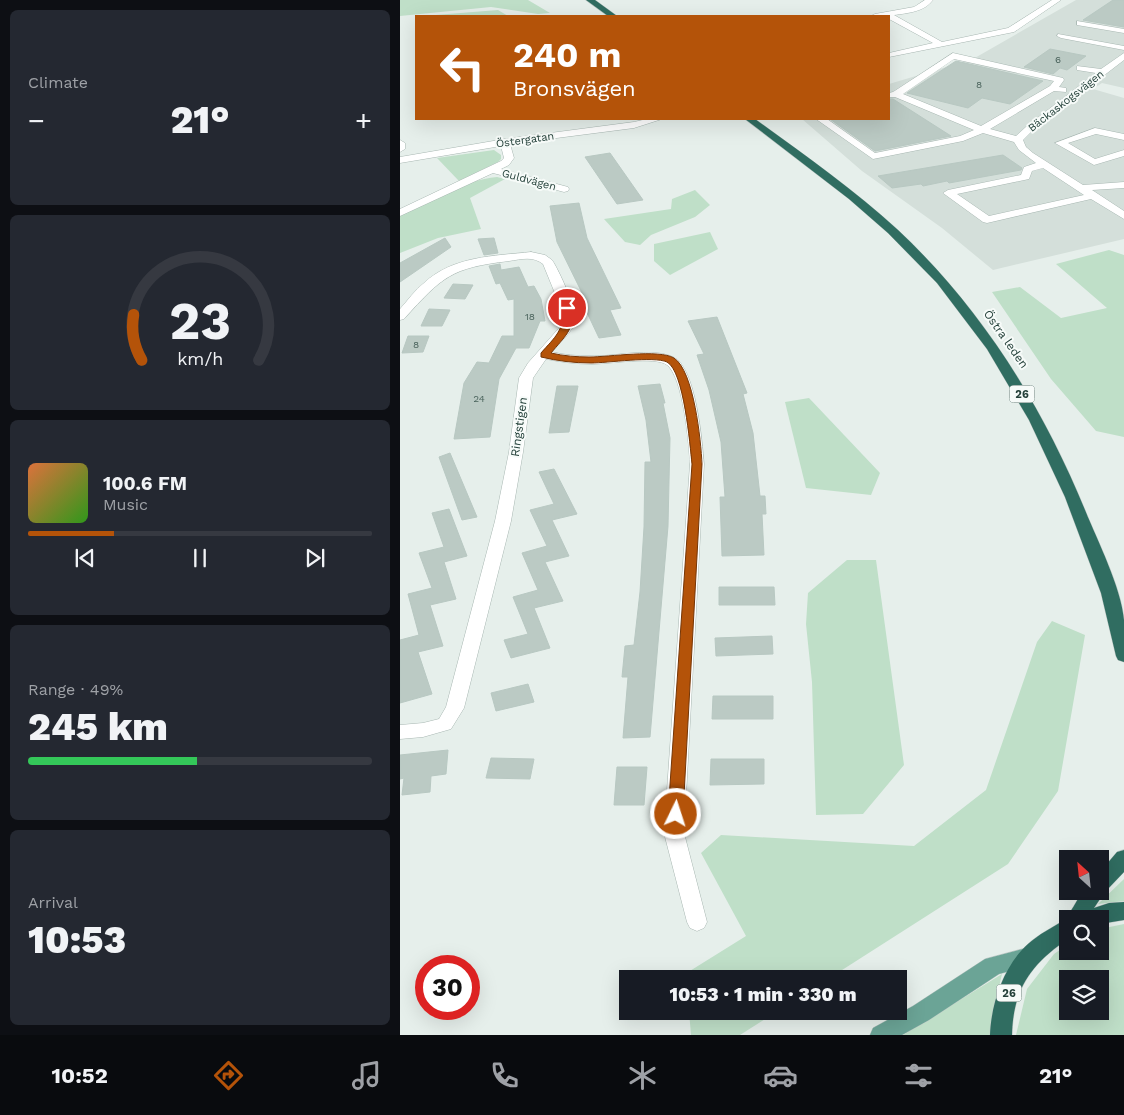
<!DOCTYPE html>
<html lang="en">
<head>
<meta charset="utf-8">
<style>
  body { margin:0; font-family:"Work Sans",sans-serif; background:#242831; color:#f1f3f6; height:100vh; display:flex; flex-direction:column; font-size:19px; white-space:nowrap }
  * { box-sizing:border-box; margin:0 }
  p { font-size:16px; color:#9ea1a6 }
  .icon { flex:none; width:28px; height:28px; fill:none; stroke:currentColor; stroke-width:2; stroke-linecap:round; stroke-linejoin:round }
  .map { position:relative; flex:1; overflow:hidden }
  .sheet { display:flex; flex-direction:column; gap:10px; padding:10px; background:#0d0f14; width:400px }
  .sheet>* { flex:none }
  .guide { position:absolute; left:15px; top:15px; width:475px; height:105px; border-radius:0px; box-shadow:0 5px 20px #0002; background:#b45309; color:#fff; overflow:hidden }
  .needle { width:32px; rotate:333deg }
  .buttons { position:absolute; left:659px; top:850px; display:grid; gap:10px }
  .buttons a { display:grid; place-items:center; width:50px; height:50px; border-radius:0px; background:#171b24; box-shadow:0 5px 20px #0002; font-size:25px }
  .speed { position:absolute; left:15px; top:955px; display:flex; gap:10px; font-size:25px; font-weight:700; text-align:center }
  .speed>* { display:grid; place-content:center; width:65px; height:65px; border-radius:50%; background:#171b24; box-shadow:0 5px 20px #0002; line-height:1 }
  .speed .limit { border:8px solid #d22; background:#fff; color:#111 }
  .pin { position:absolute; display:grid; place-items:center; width:42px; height:42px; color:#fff; margin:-21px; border:2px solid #fff; border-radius:50%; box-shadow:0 1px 5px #0007 }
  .me { position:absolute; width:55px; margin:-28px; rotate:4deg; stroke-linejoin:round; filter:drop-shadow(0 0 4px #0008) }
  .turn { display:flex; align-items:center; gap:18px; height:105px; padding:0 15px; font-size:22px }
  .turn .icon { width:65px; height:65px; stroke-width:2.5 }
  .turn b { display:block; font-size:35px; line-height:42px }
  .big { font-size:38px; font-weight:800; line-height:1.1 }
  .sheet .card { flex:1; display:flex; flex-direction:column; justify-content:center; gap:8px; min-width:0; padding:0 18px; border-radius:8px; background:#242831 }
  .sheet .dial { align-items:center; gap:0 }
  .dial svg { height:130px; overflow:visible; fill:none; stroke:#363941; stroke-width:7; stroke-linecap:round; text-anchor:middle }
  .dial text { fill:#f1f3f6; stroke:none }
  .song { display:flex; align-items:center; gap:15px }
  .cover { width:60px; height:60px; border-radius:8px; background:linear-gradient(135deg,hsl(20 70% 55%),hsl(110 70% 35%)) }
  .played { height:5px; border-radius:2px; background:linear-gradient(90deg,#b45309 25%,#363941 25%) }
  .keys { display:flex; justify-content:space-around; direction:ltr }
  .heat { display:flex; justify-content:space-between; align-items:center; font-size:28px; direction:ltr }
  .charge { height:8px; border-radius:4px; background:linear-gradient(90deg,#34c759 49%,#363941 0) }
  .trip { position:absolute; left:219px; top:970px; width:288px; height:50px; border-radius:0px; background:#171b24; box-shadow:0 5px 20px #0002; font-weight:800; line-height:50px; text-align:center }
  .tab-bar { display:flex; height:80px; justify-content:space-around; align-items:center; background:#090b0e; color:#9ea1a6 }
  .tab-bar .icon { width:35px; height:35px }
  .tab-bar .on { color:#b45309 }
  .tab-bar b { font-size:22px; color:#f1f3f6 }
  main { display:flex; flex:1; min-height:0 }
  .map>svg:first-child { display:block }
  .built { fill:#d4dfda }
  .green { fill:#bfdfc8; fill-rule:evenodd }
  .building { fill:#bbcac4; stroke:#b8c8c2 }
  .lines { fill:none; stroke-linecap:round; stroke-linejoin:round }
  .minor-casing { stroke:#a8b7b2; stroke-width:1 }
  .major-casing { stroke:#c2cac8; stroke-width:1 }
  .highway-casing { stroke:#c2cac8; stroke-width:1 }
  .minor { fill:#fff; fill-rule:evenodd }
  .major { fill:#6ba496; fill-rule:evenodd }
  .highway { fill:#306d61; fill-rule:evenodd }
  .route { fill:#b45309; stroke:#753606 }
  .labels { text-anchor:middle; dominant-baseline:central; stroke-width:4; stroke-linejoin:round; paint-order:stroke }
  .number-label { font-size:10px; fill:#4a635c }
  .far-street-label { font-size:11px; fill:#24413a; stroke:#f7fbf9 }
  .shield { fill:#f7fbf9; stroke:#637973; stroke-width:1 }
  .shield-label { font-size:11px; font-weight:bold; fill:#24413a }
  .street-label { font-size:12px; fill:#24413a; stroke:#f7fbf9 }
</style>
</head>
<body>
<main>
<section class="sheet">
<div class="card"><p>Climate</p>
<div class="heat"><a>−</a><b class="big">21°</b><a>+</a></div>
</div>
<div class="card dial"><svg viewBox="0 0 100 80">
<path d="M14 69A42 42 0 1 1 86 69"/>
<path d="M14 69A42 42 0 0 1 9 41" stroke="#b45309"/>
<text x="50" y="56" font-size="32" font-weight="700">23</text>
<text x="50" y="72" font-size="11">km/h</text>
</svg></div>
<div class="card">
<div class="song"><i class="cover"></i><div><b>100.6 FM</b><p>Music</p></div></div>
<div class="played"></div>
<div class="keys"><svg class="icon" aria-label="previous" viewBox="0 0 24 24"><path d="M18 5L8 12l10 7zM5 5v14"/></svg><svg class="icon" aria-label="pause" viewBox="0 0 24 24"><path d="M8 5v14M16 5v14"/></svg><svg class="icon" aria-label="next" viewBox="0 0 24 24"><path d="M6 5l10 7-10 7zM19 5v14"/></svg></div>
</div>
<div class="card"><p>Range · 49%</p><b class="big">245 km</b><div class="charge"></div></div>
<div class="card"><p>Arrival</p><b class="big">10:53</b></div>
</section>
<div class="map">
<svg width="724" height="1035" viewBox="0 0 724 1035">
  <rect width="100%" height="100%" fill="#e6efeb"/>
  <polygon class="built" points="676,0 724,0 724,88 702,83 693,89 724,98 724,239 593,270 542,228 462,171 402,119 489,119 489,84 573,59"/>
  <g class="green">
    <polygon points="0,0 128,0 150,13 138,14 91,7 0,16"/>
    <polygon points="98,10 108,16 23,16"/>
    <polygon points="94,150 101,155 101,159 98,162 59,181 37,158"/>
    <path d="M97,177L105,179L70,198L81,229L38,238L0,253V216C30,201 63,180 97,177Z"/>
    <polygon points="295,190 310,205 295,217 251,235 240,245 225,242 204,219 271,209 272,199"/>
    <polygon points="310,232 318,249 270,275 254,261 254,244"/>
    <polygon points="709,250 724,255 724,437 696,431 651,379 592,292 620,287 661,318 707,308 656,264"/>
    <polygon points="409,398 480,473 471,495 406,488 385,402"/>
    <polygon points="447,560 476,560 504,765 463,814 416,815 412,682 406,624 408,593"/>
    <polygon points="652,621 685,635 658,791 608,864 428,979 286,979 285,974 346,936 301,853 321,835 514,846 586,790 637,642"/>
    <polygon points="724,879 724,901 698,904 723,880"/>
    <path d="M724,924V1035H616L627,989L654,954L667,945L668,951H700V929ZM668,979H700V1011H668Z"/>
    <polygon points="602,974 591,1021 590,1035 503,1035"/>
    <polygon points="289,1011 378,1011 340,1035 291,1035"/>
  </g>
  <g class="building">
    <polygon points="713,0 724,0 724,27 683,20"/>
    <polygon points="650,49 686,56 667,70 660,68 653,74 624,67"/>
    <polygon points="556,61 643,81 610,104 582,98 568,108 507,93"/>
    <polygon points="489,99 493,99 551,136 475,151 430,119 489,119"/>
    <polygon points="210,153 243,200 217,204 185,157"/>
    <polygon points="603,155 622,168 621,170 549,183 547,181 523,186 521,184 492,188 478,176"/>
    <polygon points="179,203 187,238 221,308 210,310 221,335 199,338 183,304 187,303 157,242 150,206"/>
    <polygon points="45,238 51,247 0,282 0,263"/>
    <polygon points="94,238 98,253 84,255 78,239"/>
    <polygon points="100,264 101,270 119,267 128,287 134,286 141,299 145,321 140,321 129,348 116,348 99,379 90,437 54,439 64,383 77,362 89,363 102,336 114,336 114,299 108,300 100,283 96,284 89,266"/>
    <polygon points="53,284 73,285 65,299 44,298"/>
    <polygon points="29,309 50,310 42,326 21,326"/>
    <polygon points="317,317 347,393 343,394 353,433 360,496 365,496 366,514 362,514 364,555 322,556 320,497 325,497 321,442 309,390 297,355 304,354 288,321"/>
    <polygon points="8,336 29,336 23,352 2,353"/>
    <polygon points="260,384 265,403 263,403 270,438 268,526 250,737 223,738 228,677 222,677 225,646 234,645 240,592 244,527 245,462 251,462 246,420 238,386"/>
    <polygon points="157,386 178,386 169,432 149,433"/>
    <polygon points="50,453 77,517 62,520 39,457"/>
    <polygon points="154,469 177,514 152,520 169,556 145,562 163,601 134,608 150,648 111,658 104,640 128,634 113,597 138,590 122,553 147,546 130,510 154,504 139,472"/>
    <polygon points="49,509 67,556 44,562 56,599 30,605 43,646 18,652 32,694 0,703 0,640 19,635 8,594 32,588 19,553 44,547 32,513"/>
    <polygon points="319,587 374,587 375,605 319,605"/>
    <polygon points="372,636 373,654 316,656 315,638"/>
    <polygon points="128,684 134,702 96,711 91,693"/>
    <polygon points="313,696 373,696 373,719 312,719"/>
    <polygon points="48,750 46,774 31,776 30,792 2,795 4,778 0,779 0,755"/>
    <polygon points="91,758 134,759 130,779 86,778"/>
    <polygon points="311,759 364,759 364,784 310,785"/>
    <polygon points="217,767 247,767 244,805 214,805"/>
  </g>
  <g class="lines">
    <g class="minor-casing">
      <g id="minor">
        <path d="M525,0H533C524,12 508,13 494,15L542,42L608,28L652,0H661L614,32L489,57V53L533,43L489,19V16H471L475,14L514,7Z"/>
        <polygon points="677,21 724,29 724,33 677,25"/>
        <polygon points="658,34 724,46 724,50 661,38 657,36"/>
        <path d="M553,53L663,78L664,80L659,87L666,88V92L654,91L590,129L616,136L627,126L696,73L677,70V66L701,69L724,53V60L633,130L623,140L626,147L633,153L683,185L724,182V188L692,190L724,211V219L691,199L587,223L583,222L543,193L548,190L621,175L624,167L636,163L619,150L614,142L583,133L563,141L473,159L416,119H427L475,153L560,136L574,130L495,97H489V93L493,92ZM554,59L654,81L650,86L581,126L503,94ZM643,168L684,195L589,216L557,194L629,179L632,171Z"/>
        <polygon points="247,119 262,119 234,128 110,144 114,158 109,165 101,169 168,187 169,189 168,191 164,192 93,173 0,216 0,209 101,161 104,158 101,146 0,163 0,157 105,139 234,122"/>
        <polygon points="695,128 724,134 724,140 696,134 668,143 695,159 724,150 724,156 694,165 655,143"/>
        <polygon points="0,140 5,143 5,149 0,152"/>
        <path d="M131,252L145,255L152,260C159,270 177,310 175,321C172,333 159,343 152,352C164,355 177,356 190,356C214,357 251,347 273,357C296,367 302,441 304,464L284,833L307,922L304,928L297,931L290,928L287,922L264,833L290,464C289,443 283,377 267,365C256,356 208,364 192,364C176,364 161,362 146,359L133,378L123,452L111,521L64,708L51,729L23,737L0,739V725L23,723L39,719L46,707L95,521L109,452L119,378L128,363L159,328L163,320L161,308L143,264C133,256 122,259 109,261C51,268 43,276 4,319L0,320V309C8,300 15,290 24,283C53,256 94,256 131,252Z"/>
      </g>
    </g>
    <g class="major-casing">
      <polygon id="major" points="630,947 638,949 641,956 638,963 599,974 529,1020 502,1035 470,1035 473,1028 513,1006 585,959"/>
    </g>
    <g class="highway-casing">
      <g id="highway">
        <polygon points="186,0 195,0 217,16 208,16"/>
        <path d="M345,119H355C403,154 453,189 498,230C581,308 642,405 685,510C698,542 721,587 724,620C724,634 724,648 724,662L718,660L716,656L701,593L665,497L629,420L587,349L537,283L488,233L449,199Z"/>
        <path d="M724,850V872L704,893L694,908L709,903L724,902V920L700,924V919H668V939C631,964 613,989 612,1035H590C591,1004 604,965 628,944C639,934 652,928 664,920C669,916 678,898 683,891H700V872L717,852Z"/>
      </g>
    </g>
    <use href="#minor" class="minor"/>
    <use href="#major" class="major"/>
    <use href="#highway" class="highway"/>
  </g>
  <path class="route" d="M167,305L172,308C175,330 164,337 151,353C164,356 177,357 189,357C209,357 259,349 274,358C294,371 301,441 302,464L283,814L281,818L276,819L270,818L268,814L292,464C290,445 284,371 267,362C254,356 207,363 191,363C174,363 158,361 141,357V353C155,337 165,330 162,308Z"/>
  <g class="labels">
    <g class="number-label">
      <text x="658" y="59">6</text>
      <text x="579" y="84">8</text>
      <text x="130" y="316">18</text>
      <text x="16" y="344">8</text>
      <text x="79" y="398">24</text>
    </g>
    <g class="far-street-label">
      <text transform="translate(666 101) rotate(-38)">Bäckaskogsvägen</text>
      <text transform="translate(125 140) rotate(-8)">Östergatan</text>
      <text transform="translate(129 180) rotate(15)">Guldvägen</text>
    </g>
    <g class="shield">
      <rect x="609.5" y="385.5" width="25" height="17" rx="4"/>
      <rect x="596.5" y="984.5" width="25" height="17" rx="4"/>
    </g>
    <g class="shield-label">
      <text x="622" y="394">26</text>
      <text x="609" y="993">26</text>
    </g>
    <g class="street-label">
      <text transform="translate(606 339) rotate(55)">Östra leden</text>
      <text transform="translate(119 427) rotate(-82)">Ringstigen</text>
    </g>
  </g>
</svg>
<div class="buttons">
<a><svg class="needle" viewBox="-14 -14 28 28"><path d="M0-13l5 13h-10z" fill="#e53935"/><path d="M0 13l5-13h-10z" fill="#9ea1a6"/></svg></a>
<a><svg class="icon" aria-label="search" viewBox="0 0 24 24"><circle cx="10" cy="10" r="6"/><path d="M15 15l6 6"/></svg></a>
<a><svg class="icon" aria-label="layers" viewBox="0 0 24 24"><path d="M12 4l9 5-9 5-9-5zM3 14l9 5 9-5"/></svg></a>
</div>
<div class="speed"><div class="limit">30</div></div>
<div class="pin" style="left:167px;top:308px;background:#d93025"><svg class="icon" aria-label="arrive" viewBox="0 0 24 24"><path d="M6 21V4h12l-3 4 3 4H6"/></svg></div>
<svg class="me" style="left:276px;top:814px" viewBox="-20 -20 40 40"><circle r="17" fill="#b45309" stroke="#fff" stroke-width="3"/><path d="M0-11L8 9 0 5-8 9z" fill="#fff"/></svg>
<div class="trip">10:53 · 1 min · 330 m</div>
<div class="guide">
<div class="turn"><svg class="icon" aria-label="left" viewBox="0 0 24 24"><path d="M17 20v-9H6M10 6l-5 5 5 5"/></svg><div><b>240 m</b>Bronsvägen</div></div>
</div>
</div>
</main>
<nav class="tab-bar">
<b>10:52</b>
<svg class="icon on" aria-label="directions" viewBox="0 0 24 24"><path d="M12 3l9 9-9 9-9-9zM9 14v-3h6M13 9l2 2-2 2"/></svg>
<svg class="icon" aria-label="music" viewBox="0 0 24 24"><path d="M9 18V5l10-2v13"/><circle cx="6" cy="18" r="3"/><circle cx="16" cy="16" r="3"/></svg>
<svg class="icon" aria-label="phone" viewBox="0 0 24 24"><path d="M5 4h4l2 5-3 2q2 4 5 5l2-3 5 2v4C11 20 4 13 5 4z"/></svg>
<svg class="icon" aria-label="climate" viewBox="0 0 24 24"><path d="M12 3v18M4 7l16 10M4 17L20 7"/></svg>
<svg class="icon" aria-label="car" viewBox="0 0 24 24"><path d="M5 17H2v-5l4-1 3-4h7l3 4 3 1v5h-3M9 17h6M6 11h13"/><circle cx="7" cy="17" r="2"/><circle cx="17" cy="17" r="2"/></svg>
<svg class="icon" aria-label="filters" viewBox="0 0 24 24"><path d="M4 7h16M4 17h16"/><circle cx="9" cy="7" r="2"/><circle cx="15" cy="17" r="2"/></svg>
<b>21°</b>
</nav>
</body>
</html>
